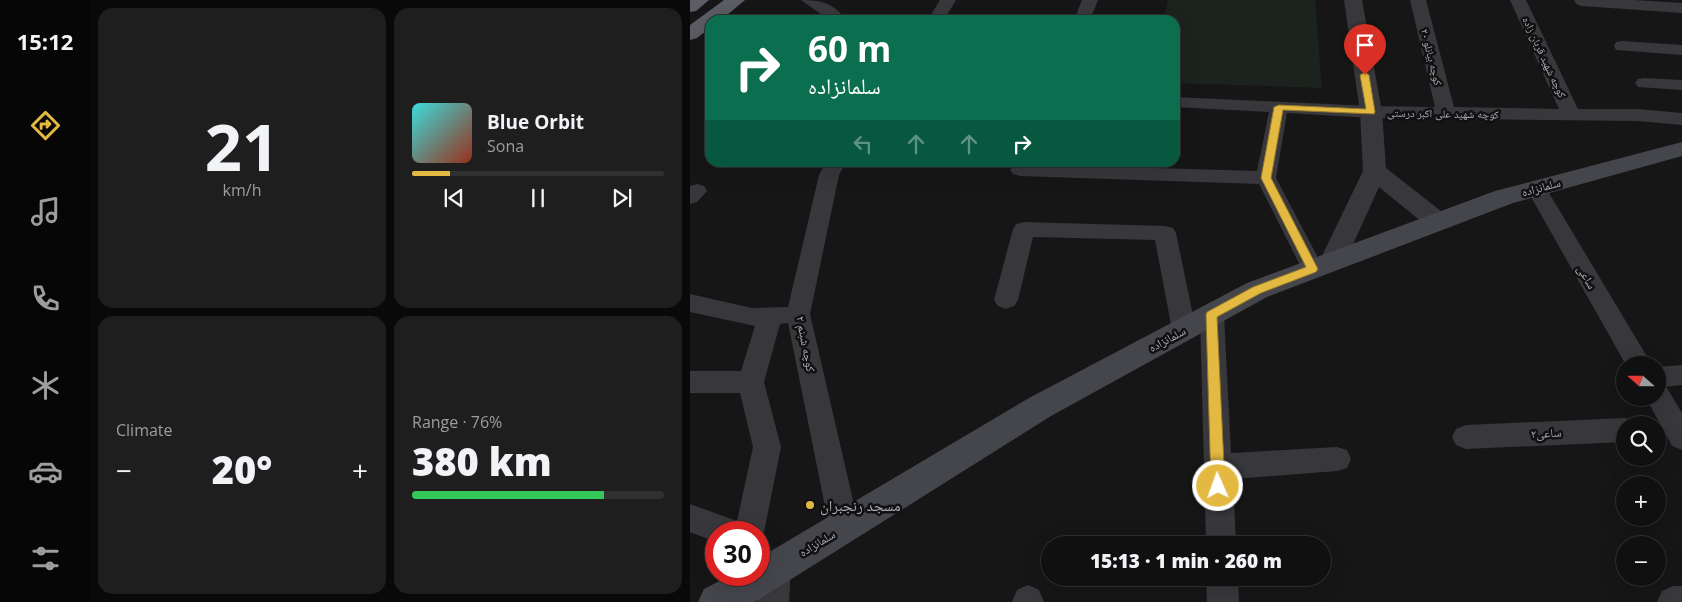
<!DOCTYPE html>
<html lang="en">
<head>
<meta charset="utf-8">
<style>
  body { margin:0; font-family:"Open Sans","Noto Naskh Arabic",sans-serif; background:#1e1e1f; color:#f1f3f6; height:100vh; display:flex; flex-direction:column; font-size:19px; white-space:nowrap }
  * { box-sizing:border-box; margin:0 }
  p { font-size:16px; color:#9c9d9f }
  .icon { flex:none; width:28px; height:28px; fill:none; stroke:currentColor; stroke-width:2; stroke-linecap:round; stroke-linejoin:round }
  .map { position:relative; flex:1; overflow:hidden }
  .drawer { display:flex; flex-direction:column; gap:8px; padding:8px; background:#090909; width:600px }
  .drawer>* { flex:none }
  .hud { position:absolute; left:15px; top:15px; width:475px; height:152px; border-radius:15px; box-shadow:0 5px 20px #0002,0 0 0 1px #303031; background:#0b6e4f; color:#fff; overflow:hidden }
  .needle { width:32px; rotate:291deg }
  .fabs { position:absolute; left:926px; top:356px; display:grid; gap:10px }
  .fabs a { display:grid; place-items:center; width:50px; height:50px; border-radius:50%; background:#101011; box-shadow:0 5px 20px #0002,0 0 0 1px #303031; font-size:25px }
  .speed { position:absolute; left:15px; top:521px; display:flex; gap:10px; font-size:25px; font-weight:700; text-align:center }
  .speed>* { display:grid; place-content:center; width:65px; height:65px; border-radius:50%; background:#101011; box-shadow:0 5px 20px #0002,0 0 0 1px #303031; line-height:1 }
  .speed .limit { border:8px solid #d22; background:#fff; color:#111 }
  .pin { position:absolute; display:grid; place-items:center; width:42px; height:42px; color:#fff; margin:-51px -21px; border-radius:50% 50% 50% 0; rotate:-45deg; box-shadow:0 0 5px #0007 }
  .pin .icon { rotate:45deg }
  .me { position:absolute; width:55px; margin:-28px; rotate:358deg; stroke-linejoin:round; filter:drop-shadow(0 0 4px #0008) }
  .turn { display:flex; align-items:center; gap:18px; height:105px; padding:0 20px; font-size:22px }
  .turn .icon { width:65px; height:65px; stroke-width:2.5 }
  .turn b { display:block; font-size:35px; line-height:42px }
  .lanes { display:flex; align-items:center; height:48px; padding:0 20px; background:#0003; justify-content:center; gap:25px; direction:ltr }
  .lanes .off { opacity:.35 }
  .big { font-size:38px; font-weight:800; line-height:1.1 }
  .drawer .widget { flex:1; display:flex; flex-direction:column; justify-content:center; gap:8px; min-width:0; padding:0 18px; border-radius:15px; background:#1e1e1f }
  .drawer .dial { align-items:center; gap:0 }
  .dial b { font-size:65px; line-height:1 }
  .song { display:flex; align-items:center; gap:15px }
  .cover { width:60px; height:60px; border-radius:8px; background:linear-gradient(135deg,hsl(180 70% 55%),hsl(10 70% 35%)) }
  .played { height:5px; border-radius:2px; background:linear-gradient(90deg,#e4b941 15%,#303031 15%) }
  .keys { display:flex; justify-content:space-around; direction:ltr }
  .heat { display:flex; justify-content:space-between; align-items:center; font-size:28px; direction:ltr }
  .charge { height:8px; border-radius:4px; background:linear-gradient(90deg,#34c759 76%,#303031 0) }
  .drawer .tiles { flex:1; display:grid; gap:8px; grid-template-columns:repeat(2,1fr) }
  .trip { position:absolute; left:351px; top:536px; width:290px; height:50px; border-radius:25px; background:#101011; box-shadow:0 5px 20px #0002,0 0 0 1px #303031; font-weight:800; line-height:50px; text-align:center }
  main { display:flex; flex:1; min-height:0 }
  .tabs { display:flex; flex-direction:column; width:90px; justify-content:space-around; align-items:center; background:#060607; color:#9c9d9f }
  .tabs .icon { width:35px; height:35px }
  .tabs .active { color:#e4b941 }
  .tabs b { font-size:22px; color:#f1f3f6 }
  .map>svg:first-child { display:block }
  .green { fill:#1c221d }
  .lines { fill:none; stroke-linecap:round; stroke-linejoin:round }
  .minor { fill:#37373c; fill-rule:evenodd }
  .tertiary { fill:#37373c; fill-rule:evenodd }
  .secondary { fill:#45464c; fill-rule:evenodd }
  .trunk { fill:#5b5c64; fill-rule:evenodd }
  .route { fill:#e4b941; stroke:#94782a }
  .poi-dot { fill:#e4b941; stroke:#111112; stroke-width:2 }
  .labels { text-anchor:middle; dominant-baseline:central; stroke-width:5; stroke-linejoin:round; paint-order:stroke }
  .far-street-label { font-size:11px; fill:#a9acb6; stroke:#111112 }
  .street-label { font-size:12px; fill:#a9acb6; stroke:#111112 }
  .near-poi-label { font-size:15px; fill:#a9acb6; stroke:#111112; text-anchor:start }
</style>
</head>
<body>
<main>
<nav class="tabs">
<b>15:12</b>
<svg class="icon active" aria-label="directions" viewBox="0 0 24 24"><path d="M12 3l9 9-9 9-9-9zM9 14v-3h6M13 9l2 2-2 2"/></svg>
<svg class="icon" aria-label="music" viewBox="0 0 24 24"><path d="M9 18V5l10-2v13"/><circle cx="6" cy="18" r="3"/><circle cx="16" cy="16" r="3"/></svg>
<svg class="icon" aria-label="phone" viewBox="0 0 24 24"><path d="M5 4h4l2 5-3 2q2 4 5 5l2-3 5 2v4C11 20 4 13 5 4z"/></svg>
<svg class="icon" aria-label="climate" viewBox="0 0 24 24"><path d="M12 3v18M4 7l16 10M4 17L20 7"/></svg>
<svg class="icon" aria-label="car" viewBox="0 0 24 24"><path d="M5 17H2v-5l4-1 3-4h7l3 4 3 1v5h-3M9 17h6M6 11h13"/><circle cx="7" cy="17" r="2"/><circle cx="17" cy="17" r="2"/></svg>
<svg class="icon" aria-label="filters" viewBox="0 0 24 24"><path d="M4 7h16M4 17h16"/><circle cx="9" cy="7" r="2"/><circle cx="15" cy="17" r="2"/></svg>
</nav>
<section class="drawer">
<div class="tiles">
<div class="widget dial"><b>21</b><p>km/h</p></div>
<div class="widget">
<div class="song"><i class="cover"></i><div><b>Blue Orbit</b><p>Sona</p></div></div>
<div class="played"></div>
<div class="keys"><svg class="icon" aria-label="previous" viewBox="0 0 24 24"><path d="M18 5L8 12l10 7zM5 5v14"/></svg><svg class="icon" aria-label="pause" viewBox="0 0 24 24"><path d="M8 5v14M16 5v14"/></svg><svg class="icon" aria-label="next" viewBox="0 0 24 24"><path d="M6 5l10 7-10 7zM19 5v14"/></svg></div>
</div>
<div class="widget"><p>Climate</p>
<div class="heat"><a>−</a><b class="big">20°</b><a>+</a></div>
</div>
<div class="widget"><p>Range · 76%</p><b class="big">380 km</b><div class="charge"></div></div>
</div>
</section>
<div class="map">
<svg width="992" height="602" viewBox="0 0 992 602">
  <rect width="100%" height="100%" fill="#161617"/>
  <polygon class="green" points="478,0 625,0 632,88 485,83 485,20 474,20"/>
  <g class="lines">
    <g class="minor">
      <path d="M111,0C131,0 144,3 156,20H139Z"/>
      <polygon points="250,0 266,0 254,20 238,20"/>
      <polygon points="392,0 408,0 400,20 384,20"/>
      <polygon points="720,0 736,0 764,107 869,109 820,0 836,0 888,109 948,109 992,113 992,125 948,121 681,118 597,113 586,178 634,269 631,275 623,277 615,275 569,184 330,176 323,174 320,170 323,166 330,164 567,171 579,112 485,107 485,97 681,106 745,107"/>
      <polygon points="884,0 944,0 992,3 992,13 891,6 886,4"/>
      <polygon points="932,41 992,45 992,55 926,50 924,46 926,42"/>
      <polygon points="954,78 992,80 992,90 948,87 945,83 948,79"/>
      <polygon points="136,162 156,162 149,175 120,314 169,526 165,536 154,540 143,536 139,526 98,323 90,324 74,382 91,447 74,532 69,542 69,532 26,532 26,542 0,532 0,504 47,521 63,447 50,393 0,393 0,371 51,371 65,326 0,312 0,294 62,308 98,307 129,175"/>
      <polygon points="846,181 853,183 856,188 962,365 936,365 836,188 839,183"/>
      <polygon points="7,184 14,186 17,191 7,202 0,204 0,186"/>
      <polygon points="334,222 475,226 483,228 486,233 506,330 503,337 494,339 485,337 482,330 465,240 343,237 328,300 324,306 316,309 308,306 304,300 323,229 326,224"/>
      <polygon points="522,306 531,309 534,315 541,453 647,447 657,450 661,459 657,468 647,471 543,479 546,545 516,545 510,315 513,309"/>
      <polygon points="992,365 992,385 974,387 977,388 992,413 992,450 982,446 956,398 968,398 968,367"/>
      <polygon points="935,418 945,422 946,425 935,425 935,442 776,449 766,445 762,437 766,429 776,425"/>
      <polygon points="85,554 96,558 101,569 99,602 67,602 69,569 74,558"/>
      <polygon points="516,578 548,578 549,602 517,602"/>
      <polygon points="338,585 349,590 354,602 322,602 327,590"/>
      <polygon points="983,586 992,586 992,602 967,602 972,591"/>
    </g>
    <polygon class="tertiary" points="654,0 672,0 692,112 696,168 756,215 759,221 756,227 747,229 738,227 689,187 656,260 652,267 643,269 634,267 630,260 673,171 670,112"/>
    <polygon class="secondary" points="992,142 992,156 823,203 577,297 361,416 65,602 8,602 14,589 41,575 69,575 69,558 339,398 557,283 805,191"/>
    <g class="trunk">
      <polygon points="0,0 19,0 6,11 0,12"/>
      <polygon points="34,0 55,0 31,20 20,20 20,28 7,38 0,40 0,25"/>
    </g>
  </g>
  <polygon class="route" points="675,72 679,75 685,112 684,114 593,110 581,178 628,269 626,272 571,293 527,317 535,486 533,491 528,493 523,491 521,486 516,315 517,312 563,287 616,267 571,178 584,107 589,105 676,109 670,75"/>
  <circle class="poi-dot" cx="120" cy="505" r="5"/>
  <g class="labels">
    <g class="far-street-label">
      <text transform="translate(742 57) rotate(76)">کوچه بیانلو ۲۰</text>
      <text transform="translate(855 57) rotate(65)">کوچه شهید قربان زاده</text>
      <text transform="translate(753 113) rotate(1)">کوچه شهید علی اکبر درستی</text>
    </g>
    <g class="street-label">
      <text transform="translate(851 187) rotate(-15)">سلمانزاده</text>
      <text transform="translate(897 277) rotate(60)">ساعی</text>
      <text transform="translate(477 339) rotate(-28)">سلمانزاده</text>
      <text transform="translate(116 344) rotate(79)">کوچه شبنم ۲</text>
      <text transform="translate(856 433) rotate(-3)">ساعی۲</text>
      <text transform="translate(127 543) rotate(-31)">سلمانزاده</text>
    </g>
    <g class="near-poi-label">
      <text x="130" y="505">مسجد رنجبران</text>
    </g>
  </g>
</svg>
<div class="fabs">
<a><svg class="needle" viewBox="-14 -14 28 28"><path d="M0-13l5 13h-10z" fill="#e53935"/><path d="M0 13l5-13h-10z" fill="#9c9d9f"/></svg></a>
<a><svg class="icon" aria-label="search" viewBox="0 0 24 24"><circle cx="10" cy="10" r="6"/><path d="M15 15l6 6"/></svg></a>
<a>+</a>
<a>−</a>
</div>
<div class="speed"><div class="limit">30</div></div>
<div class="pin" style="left:675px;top:75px;background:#d93025"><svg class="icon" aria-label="arrive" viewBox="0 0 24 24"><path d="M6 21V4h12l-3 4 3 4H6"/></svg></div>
<svg class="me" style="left:528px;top:486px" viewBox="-20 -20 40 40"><circle r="17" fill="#e4b941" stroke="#fff" stroke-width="3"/><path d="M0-11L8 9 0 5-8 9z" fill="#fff"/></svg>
<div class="trip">15:13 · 1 min · 260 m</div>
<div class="hud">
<div class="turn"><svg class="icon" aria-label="right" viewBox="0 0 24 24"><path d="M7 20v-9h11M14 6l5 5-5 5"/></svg><div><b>60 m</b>سلمانزاده</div></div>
<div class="lanes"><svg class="icon off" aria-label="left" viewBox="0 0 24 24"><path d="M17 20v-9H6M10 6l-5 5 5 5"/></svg><svg class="icon off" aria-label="ahead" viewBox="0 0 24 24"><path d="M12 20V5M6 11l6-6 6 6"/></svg><svg class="icon off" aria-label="ahead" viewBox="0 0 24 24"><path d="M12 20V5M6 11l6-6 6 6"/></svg><svg class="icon" aria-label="right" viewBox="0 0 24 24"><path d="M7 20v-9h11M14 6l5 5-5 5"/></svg></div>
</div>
</div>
</main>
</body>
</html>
